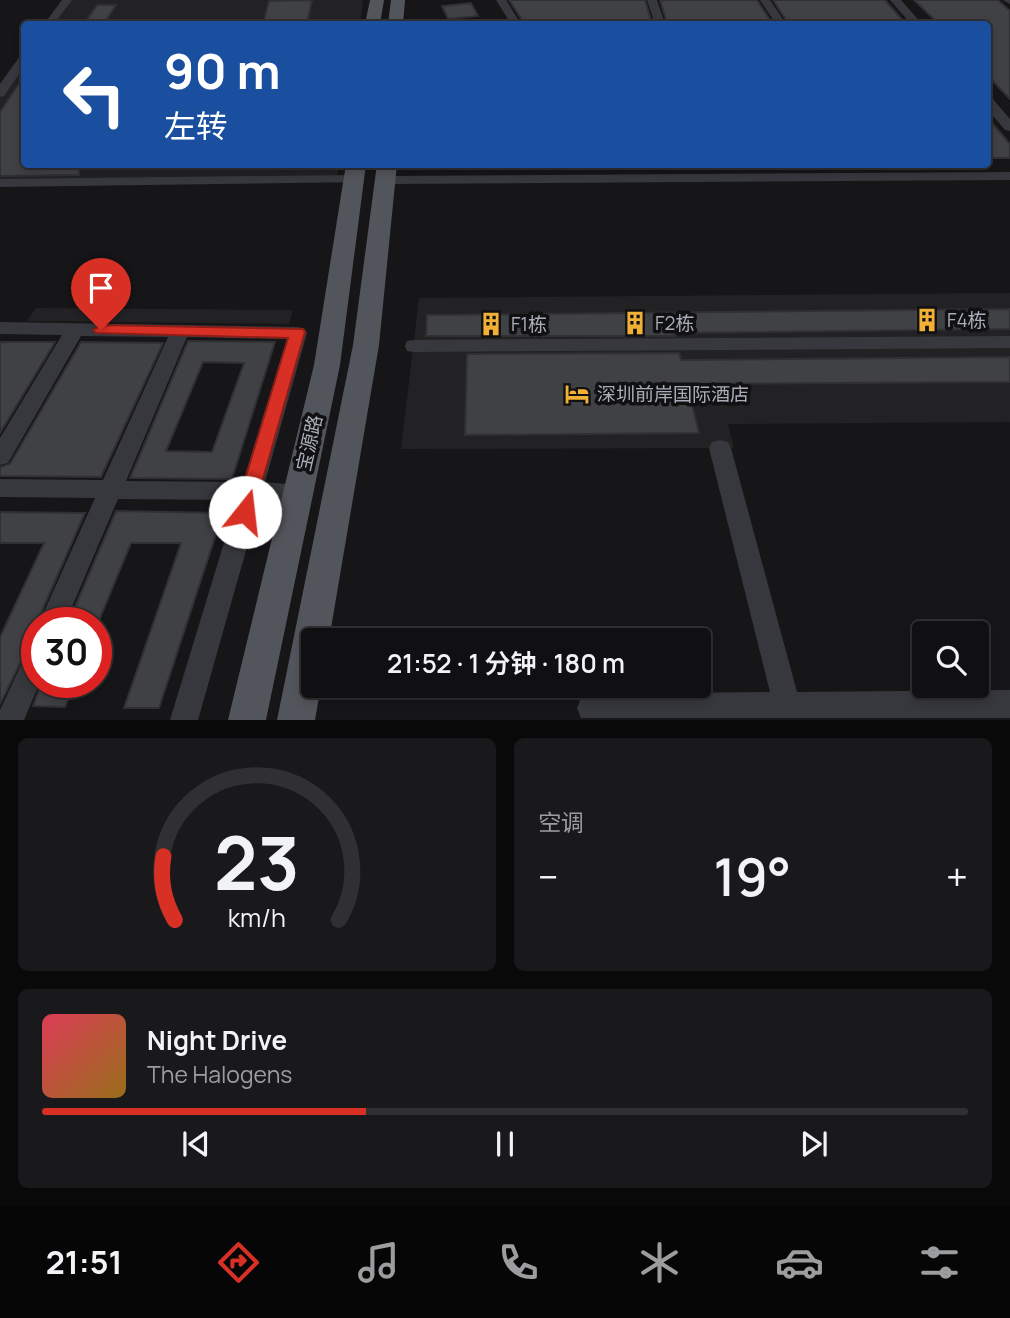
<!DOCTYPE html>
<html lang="zh">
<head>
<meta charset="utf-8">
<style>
  body { margin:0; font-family:Manrope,"Noto Sans SC",sans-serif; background:#19191b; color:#f1f3f6; height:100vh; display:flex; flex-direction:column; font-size:26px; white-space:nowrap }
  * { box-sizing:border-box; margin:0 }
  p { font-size:23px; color:#9c9d9f }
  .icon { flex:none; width:38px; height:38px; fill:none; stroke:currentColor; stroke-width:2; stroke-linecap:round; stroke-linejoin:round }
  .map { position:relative; height:720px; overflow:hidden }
  .side { display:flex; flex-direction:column; gap:18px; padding:18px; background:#09090a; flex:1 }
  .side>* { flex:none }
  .guide { position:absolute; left:21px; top:21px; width:970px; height:147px; border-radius:7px; box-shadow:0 4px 10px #0003,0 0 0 2px #303032; background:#1a4fa0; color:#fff; overflow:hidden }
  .controls { position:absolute; left:912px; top:621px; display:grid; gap:14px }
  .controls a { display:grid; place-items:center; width:77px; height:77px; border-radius:7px; background:#101012; box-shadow:0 4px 10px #0003,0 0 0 2px #303032; font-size:35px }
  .speed { position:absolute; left:21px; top:607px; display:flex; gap:14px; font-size:35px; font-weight:700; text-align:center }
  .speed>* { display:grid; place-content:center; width:91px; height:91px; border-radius:50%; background:#101012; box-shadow:0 4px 10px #0003,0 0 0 2px #303032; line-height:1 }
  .speed .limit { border:10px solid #d22; background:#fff; color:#111 }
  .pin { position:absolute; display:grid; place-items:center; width:60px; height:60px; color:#fff; margin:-72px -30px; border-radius:50% 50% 50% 0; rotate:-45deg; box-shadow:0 0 7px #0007 }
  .pin .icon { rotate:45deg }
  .me { position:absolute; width:77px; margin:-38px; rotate:16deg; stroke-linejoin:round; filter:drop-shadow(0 0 5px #0008) }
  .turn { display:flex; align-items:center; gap:24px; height:147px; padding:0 28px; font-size:32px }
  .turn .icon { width:91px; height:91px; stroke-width:2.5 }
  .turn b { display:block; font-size:49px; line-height:60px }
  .big { font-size:52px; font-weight:600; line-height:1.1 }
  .side .widget { flex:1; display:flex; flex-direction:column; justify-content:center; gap:10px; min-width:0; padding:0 24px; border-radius:10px; background:#19191b }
  .side .dial { align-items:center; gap:0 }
  .dial svg { height:182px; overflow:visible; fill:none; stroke:#303032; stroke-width:7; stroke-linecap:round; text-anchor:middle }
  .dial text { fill:#f1f3f6; stroke:none }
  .song { display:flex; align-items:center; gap:21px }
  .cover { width:84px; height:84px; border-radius:10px; background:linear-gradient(135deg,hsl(350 70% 55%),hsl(40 70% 35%)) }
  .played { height:7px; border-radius:4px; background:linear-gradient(90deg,#d93025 35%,#303032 35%) }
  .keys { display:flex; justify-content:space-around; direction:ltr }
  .heat { display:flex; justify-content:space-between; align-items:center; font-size:38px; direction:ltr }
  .side .tiles { flex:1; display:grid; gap:18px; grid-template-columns:1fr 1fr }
  .widget:last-child { grid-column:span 2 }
  .trip { position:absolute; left:301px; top:628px; width:410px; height:70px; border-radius:7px; background:#101012; box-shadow:0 4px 10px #0003,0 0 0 2px #303032; font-weight:600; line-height:70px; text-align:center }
  .menu { display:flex; height:112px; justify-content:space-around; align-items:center; background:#060607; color:#9c9d9f }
  .menu .icon { width:49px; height:49px }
  .menu .on { color:#d93025 }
  .menu b { font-size:32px; color:#f1f3f6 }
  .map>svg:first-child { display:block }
  .built { fill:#222225 }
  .building { fill:#404145; stroke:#303034; stroke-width:2; fill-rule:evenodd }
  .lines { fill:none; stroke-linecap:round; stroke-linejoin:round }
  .minor { fill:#37383d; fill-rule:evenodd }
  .major { fill:#53555c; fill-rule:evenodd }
  .route { fill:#d93025; stroke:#8d1f18; stroke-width:2 }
  .labels { text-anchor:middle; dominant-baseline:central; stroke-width:7; stroke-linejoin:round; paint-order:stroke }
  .poi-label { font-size:19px; fill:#a8adb8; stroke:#111113; text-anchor:start }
  .street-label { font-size:19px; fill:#a8adb8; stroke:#111113 }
</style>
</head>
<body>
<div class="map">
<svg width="1010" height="720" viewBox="0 0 1010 720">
  <rect width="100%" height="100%" fill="#161618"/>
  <g class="built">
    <polygon points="67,0 363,0 360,24 49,24"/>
    <polygon points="24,59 24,164 339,165 337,179 0,183 0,93"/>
    <polygon points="1010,293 1010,422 728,424 734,448 401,449 419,298"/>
    <polygon points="36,308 293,310 289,324 27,321"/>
  </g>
  <g class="building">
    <polygon points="312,0 307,24 263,24 269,1"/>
    <polygon points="509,0 645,0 652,23 524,23"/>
    <polygon points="660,0 757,0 772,23 667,23"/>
    <polygon points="773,0 885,0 906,24 788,23"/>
    <polygon points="914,0 998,0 1010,11 1010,99 987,75 987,24 939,24"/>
    <polygon points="471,3 478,16 448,19 442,6"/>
    <polygon points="97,5 116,5 104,24 84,24"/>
    <polygon points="24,76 24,164 79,164 79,175 0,176 0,112"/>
    <polygon points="987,117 1010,144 1010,158 987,158"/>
    <polygon points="1010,309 1010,329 674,333 675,336 426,336 427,315"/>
    <path d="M188,341L275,342L232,479L130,478ZM203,362L244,363L212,452L166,451Z"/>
    <polygon points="0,342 55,342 0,433"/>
    <polygon points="81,342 163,343 101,477 0,476 0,467 10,464"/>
    <polygon points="679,353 681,360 1010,357 1010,382 687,384 699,433 465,435 467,354"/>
    <polygon points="116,511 223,513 159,708 124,708 181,543 131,543 98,623 68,623"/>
    <polygon points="0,512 85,513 37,622 37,629 0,704 0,637 44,543 0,543"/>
    <polygon points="42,682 75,682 65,707 33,706"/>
  </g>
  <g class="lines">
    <g class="minor">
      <polygon points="62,0 72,0 54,24 44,24"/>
      <polygon points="496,0 506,0 521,24 511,24"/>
      <polygon points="647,0 657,0 665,24 655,24"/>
      <polygon points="760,0 770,0 786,24 776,24"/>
      <polygon points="890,0 901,0 922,24 911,24"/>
      <polygon points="1003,0 1010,0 1010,4"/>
      <polygon points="20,56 24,56 24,67 4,96 0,97 0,84"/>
      <polygon points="987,97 992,98 1010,119 1010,131 1005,130 987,109"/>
      <polygon points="1010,172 1010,180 386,184 379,180 386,176"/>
      <polygon points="355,175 362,179 360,182 0,187 0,179"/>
      <path d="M0,322L298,327L305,329L307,333L265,482L307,486L310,492L307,498L299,501H260L198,720H170L237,500L118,499L65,623H39L95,498L0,497V479L103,480L168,337L81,336L8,463L0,465V438L62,335L0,334ZM187,337L287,339L243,482L126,481Z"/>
      <polygon points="1010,336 1010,348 414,352 407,351 405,346 407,341 414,340"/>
      <polygon points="720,440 728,442 731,448 797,692 1010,690 1010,718 581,718 577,708 581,698 591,694 770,692 709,448 712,442"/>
      <polygon points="37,646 37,682 40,682 24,720 0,720 0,710 28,650"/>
    </g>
    <g class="major">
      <polygon points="370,0 384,0 380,24 365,24"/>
      <polygon points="391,0 405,0 403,24 388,24"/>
      <polygon points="346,164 366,164 340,365 266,720 228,720 314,365"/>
      <polygon points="377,164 397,164 379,345 329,640 313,640 313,686 321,686 315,720 277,720 353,345"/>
    </g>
  </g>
  <polygon class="route" points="101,325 303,329 305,332 252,517 245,520 238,517 235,512 288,338 96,333 93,330"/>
  <defs>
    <g id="building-bare" transform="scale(1.89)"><path d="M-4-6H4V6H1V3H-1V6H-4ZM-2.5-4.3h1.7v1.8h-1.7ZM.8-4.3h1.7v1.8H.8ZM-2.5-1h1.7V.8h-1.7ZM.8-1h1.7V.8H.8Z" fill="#f2b134" stroke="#111113" stroke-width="2.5" paint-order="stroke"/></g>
    <g id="hotel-bare" transform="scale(1.89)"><path d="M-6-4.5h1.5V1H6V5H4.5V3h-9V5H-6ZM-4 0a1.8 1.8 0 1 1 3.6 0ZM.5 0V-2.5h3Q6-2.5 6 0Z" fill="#f2b134" stroke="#111113" stroke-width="2.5" paint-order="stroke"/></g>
  </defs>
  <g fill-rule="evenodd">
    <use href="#building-bare" x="927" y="320"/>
    <use href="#building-bare" x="635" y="323"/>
    <use href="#building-bare" x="491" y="324"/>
    <use href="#hotel-bare" x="577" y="394"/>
  </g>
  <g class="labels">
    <g class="poi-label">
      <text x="947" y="320">F4栋</text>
      <text x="655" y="323">F2栋</text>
      <text x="511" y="324">F1栋</text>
      <text x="597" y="394">深圳前岸国际酒店</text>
    </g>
    <g class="street-label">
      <text transform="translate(309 443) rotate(-77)">宝源路</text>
    </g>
  </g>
</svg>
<div class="controls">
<a><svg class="icon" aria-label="search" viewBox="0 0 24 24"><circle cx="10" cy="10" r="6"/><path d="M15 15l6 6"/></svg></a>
</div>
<div class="speed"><div class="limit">30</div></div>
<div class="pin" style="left:101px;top:330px;background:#d93025"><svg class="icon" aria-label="arrive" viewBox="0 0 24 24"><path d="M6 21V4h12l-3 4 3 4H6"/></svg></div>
<svg class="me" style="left:245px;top:512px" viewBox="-20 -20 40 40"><circle r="19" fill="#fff"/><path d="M0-13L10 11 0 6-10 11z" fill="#d93025"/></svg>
<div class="trip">21:52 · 1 分钟 · 180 m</div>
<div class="guide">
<div class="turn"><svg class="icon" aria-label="left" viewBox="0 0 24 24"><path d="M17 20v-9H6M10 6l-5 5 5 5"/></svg><div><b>90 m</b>左转</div></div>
</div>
</div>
<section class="side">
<div class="tiles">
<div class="widget dial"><svg viewBox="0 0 100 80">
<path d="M14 69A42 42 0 1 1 86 69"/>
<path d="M14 69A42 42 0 0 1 9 41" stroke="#d93025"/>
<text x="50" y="56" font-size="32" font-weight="700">23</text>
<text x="50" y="72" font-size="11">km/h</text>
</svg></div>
<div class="widget"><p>空调</p>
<div class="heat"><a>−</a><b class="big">19°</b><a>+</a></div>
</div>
<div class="widget">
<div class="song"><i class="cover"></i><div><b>Night Drive</b><p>The Halogens</p></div></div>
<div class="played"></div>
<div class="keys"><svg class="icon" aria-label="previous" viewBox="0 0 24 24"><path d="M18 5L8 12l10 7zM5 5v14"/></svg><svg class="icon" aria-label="pause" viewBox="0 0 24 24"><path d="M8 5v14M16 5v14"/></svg><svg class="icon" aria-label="next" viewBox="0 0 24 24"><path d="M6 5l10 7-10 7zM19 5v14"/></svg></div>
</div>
</div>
</section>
<nav class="menu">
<b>21:51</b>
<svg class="icon on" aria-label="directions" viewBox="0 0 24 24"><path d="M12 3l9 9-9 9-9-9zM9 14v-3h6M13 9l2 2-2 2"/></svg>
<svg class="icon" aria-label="music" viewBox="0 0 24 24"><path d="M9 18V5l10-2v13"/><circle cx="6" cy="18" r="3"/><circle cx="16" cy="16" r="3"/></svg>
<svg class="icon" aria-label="phone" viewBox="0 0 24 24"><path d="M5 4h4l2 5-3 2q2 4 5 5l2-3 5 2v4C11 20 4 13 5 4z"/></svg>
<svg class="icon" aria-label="climate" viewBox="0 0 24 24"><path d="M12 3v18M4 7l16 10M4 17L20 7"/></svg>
<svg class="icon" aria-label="car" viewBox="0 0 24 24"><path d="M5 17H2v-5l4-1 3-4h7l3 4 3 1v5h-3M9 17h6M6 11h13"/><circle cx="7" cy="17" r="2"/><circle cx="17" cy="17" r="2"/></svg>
<svg class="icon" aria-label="filters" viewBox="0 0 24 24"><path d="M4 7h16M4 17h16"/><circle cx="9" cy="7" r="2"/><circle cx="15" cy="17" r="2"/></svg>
</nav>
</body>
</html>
